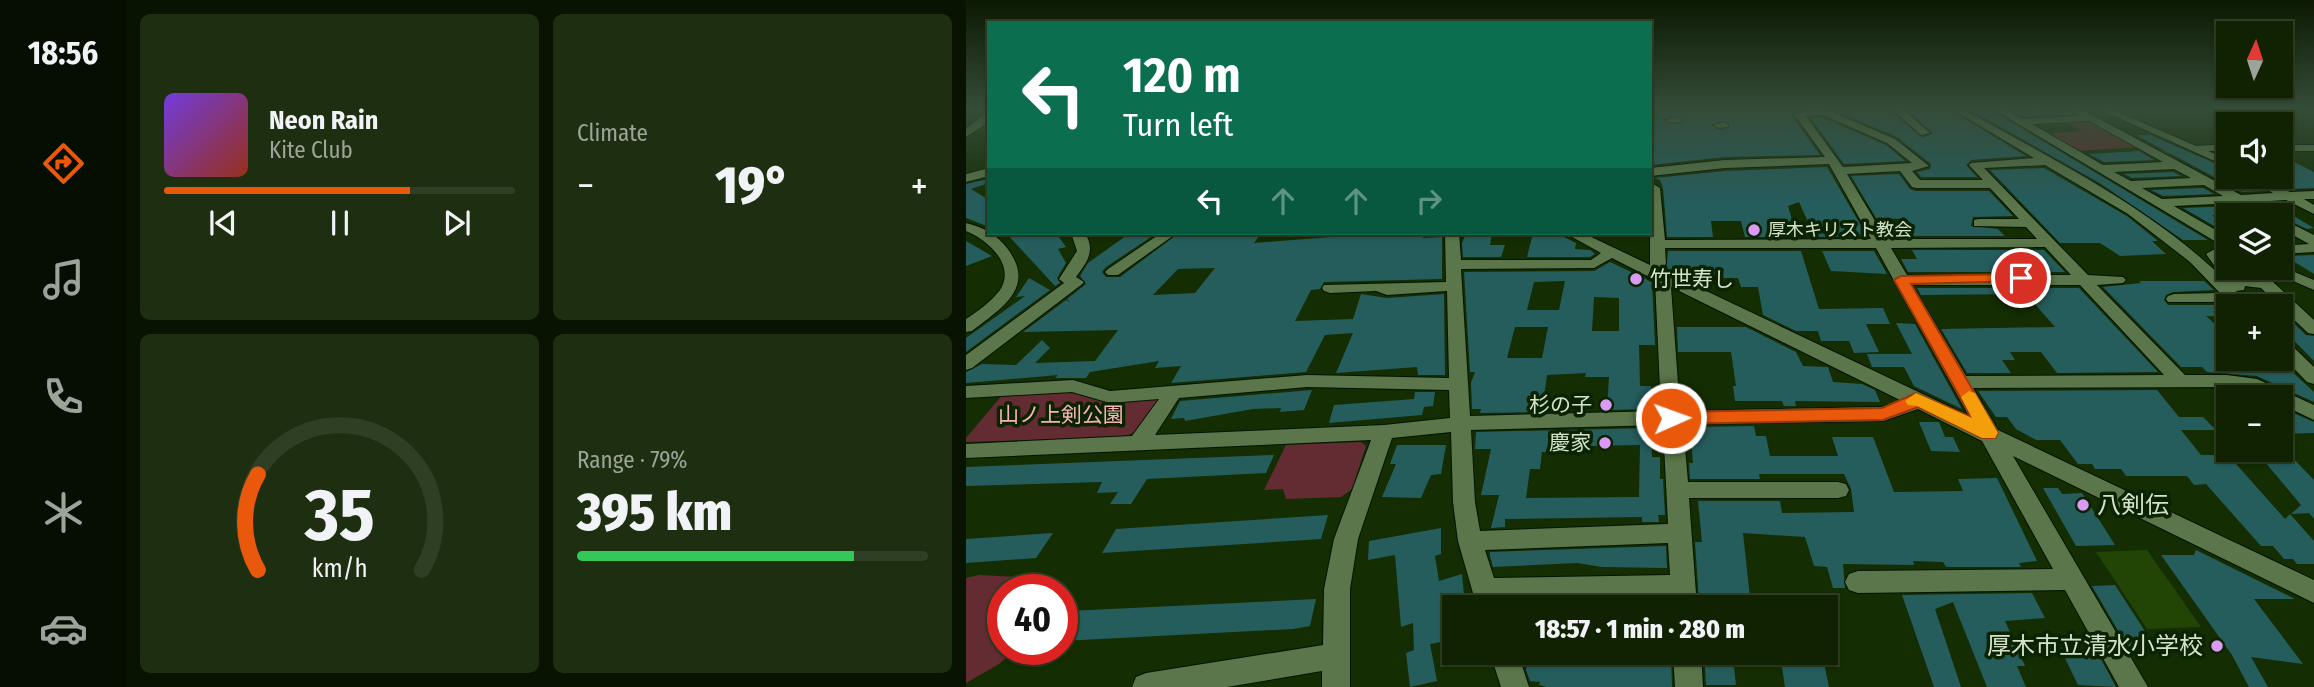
<!DOCTYPE html>
<html lang="en">
<head>
<meta charset="utf-8">
<style>
  body { margin:0; font-family:"Fira Sans Condensed","Noto Sans JP",sans-serif; background:#1e2f11; color:#f1f3f6; height:100vh; display:flex; flex-direction:column; font-size:26px; white-space:nowrap }
  * { box-sizing:border-box; margin:0 }
  p { font-size:23px; color:#9ca499 }
  .icon { flex:none; width:38px; height:38px; fill:none; stroke:currentColor; stroke-width:2; stroke-linecap:round; stroke-linejoin:round }
  .map { position:relative; flex:1; overflow:hidden }
  .details { display:flex; flex-direction:column; gap:14px; padding:14px; background:#091301; width:840px }
  .details>* { flex:none }
  .banner { position:absolute; left:21px; top:21px; width:665px; height:214px; border-radius:0px; box-shadow:0 2px 5px #0004,0 0 0 2px #303f24; background:#0b6e4f; color:#fff; overflow:hidden }
  .needle { width:46px; rotate:3deg }
  .controls { position:absolute; left:1250px; top:21px; display:grid; gap:14px }
  .controls a { display:grid; place-items:center; width:77px; height:77px; border-radius:0px; background:#102202; box-shadow:0 2px 5px #0004,0 0 0 2px #303f24; font-size:35px }
  .speed { position:absolute; left:21px; top:574px; display:flex; gap:14px; font-size:35px; font-weight:700; text-align:center }
  .speed>* { display:grid; place-content:center; width:91px; height:91px; border-radius:50%; background:#102202; box-shadow:0 2px 5px #0004,0 0 0 2px #303f24; line-height:1 }
  .speed .limit { border:10px solid #d22; background:#fff; color:#111 }
  .pin { position:absolute; display:grid; place-items:center; width:60px; height:60px; color:#fff; margin:-30px; border:4px solid #fff; border-radius:50%; box-shadow:0 2px 7px #0007 }
  .me { position:absolute; width:77px; margin:-38px; rotate:88deg; stroke-linejoin:round; filter:drop-shadow(0 0 5px #0008) }
  .turn { display:flex; align-items:center; gap:24px; height:147px; padding:0 21px; font-size:32px }
  .turn .icon { width:91px; height:91px; stroke-width:2.5 }
  .turn b { display:block; font-size:49px; line-height:60px }
  .lanes { display:flex; align-items:center; height:66px; padding:0 21px; background:#0003; justify-content:center; gap:35px; direction:ltr }
  .lanes .off { opacity:.35 }
  .big { font-size:52px; font-weight:800; line-height:1.1 }
  .details .widget { flex:1; display:flex; flex-direction:column; justify-content:center; gap:10px; min-width:0; padding:0 24px; border-radius:10px; background:#1e2f11 }
  .details .dial { align-items:center; gap:0 }
  .dial svg { height:182px; overflow:visible; fill:none; stroke:#303f24; stroke-width:7; stroke-linecap:round; text-anchor:middle }
  .dial text { fill:#f1f3f6; stroke:none }
  .song { display:flex; align-items:center; gap:21px }
  .cover { width:84px; height:84px; border-radius:10px; background:linear-gradient(135deg,hsl(260 70% 55%),hsl(10 70% 35%)) }
  .played { height:7px; border-radius:4px; background:linear-gradient(90deg,#ea580c 70%,#303f24 70%) }
  .keys { display:flex; justify-content:space-around; direction:ltr }
  .heat { display:flex; justify-content:space-between; align-items:center; font-size:38px; direction:ltr }
  .charge { height:10px; border-radius:5px; background:linear-gradient(90deg,#34c759 79%,#303f24 0) }
  .details .tiles { flex:1; display:grid; gap:14px; grid-template-columns:repeat(2,1fr) }
  .trip { position:absolute; left:476px; top:595px; width:396px; height:70px; border-radius:0px; background:#102202; box-shadow:0 2px 5px #0004,0 0 0 2px #303f24; font-weight:800; line-height:70px; text-align:center }
  main { display:flex; flex:1; min-height:0 }
  .tabs { display:flex; flex-direction:column; width:126px; justify-content:space-around; align-items:center; background:#060e01; color:#9ca499 }
  .tabs .icon { width:49px; height:49px }
  .tabs .active { color:#ea580c }
  .tabs b { font-size:32px; color:#f1f3f6 }
  .map>svg:first-child { display:block }
  .green { fill:#632c32 }
  .water { fill:#224505 }
  .lines { fill:none; stroke-linecap:round; stroke-linejoin:round }
  .stream { stroke:#224505; stroke-width:3.5 }
  .building { fill:#255d5d; fill-rule:evenodd }
  .minor-casing { stroke:#031400; stroke-width:2 }
  .minor { fill:#5a764a; fill-rule:evenodd }
  .route { fill:#ea580c; stroke:#983908; stroke-width:2 }
  .slow { fill:#f59e0b }
  .poi-dot { fill:#da9af6; stroke:#0b2300; stroke-width:2.5 }
  .labels { text-anchor:middle; dominant-baseline:central; stroke-width:7; stroke-linejoin:round; paint-order:stroke }
  .far-poi-label { font-size:18px; fill:#d3e3cb; stroke:#0b2300; text-anchor:start }
  .poi-label { font-size:21px; fill:#d3e3cb; stroke:#0b2300; text-anchor:end }
  .park-label { font-size:21px; fill:#f5b4b8; stroke:#0b2300 }
  .near-poi-label { font-size:24px; fill:#d3e3cb; stroke:#0b2300; text-anchor:start }
</style>
</head>
<body>
<main>
<nav class="tabs">
<b>18:56</b>
<svg class="icon active" aria-label="directions" viewBox="0 0 24 24"><path d="M12 3l9 9-9 9-9-9zM9 14v-3h6M13 9l2 2-2 2"/></svg>
<svg class="icon" aria-label="music" viewBox="0 0 24 24"><path d="M9 18V5l10-2v13"/><circle cx="6" cy="18" r="3"/><circle cx="16" cy="16" r="3"/></svg>
<svg class="icon" aria-label="phone" viewBox="0 0 24 24"><path d="M5 4h4l2 5-3 2q2 4 5 5l2-3 5 2v4C11 20 4 13 5 4z"/></svg>
<svg class="icon" aria-label="climate" viewBox="0 0 24 24"><path d="M12 3v18M4 7l16 10M4 17L20 7"/></svg>
<svg class="icon" aria-label="car" viewBox="0 0 24 24"><path d="M5 17H2v-5l4-1 3-4h7l3 4 3 1v5h-3M9 17h6M6 11h13"/><circle cx="7" cy="17" r="2"/><circle cx="17" cy="17" r="2"/></svg>
</nav>
<section class="details">
<div class="tiles">
<div class="widget">
<div class="song"><i class="cover"></i><div><b>Neon Rain</b><p>Kite Club</p></div></div>
<div class="played"></div>
<div class="keys"><svg class="icon" aria-label="previous" viewBox="0 0 24 24"><path d="M18 5L8 12l10 7zM5 5v14"/></svg><svg class="icon" aria-label="pause" viewBox="0 0 24 24"><path d="M8 5v14M16 5v14"/></svg><svg class="icon" aria-label="next" viewBox="0 0 24 24"><path d="M6 5l10 7-10 7zM19 5v14"/></svg></div>
</div>
<div class="widget"><p>Climate</p>
<div class="heat"><a>−</a><b class="big">19°</b><a>+</a></div>
</div>
<div class="widget dial"><svg viewBox="0 0 100 80">
<path d="M14 69A42 42 0 1 1 86 69"/>
<path d="M14 69A42 42 0 0 1 14 27" stroke="#ea580c"/>
<text x="50" y="56" font-size="32" font-weight="700">35</text>
<text x="50" y="72" font-size="11">km/h</text>
</svg></div>
<div class="widget"><p>Range · 79%</p><b class="big">395 km</b><div class="charge"></div></div>
</div>
</section>
<div class="map">
<svg width="1348" height="687" viewBox="0 0 1348 687">
  <rect width="100%" height="100%" fill="#152d03"/>
  <g class="green">
    <polygon points="1123,119 1176,147 1107,151 1078,134 1115,131 1098,121"/>
    <polygon points="98,390 140,401 189,398 194,402 169,432 157,437 0,442 0,438 38,393"/>
    <polygon points="395,442 400,446 386,489 375,497 320,499 317,489 298,490 320,445"/>
    <polygon points="13,575 70,578 79,590 37,590 37,649 50,649 33,664 0,683 0,578"/>
  </g>
  <polygon class="water" points="1181,550 1235,627 1181,629 1130,552"/>
  <g class="lines">
    <g class="stream">
      <polyline points="1190,151 1207,153"/>
      <polyline points="1293,177 1318,181"/>
    </g>
  </g>
  <g class="building">
    <polygon points="690,109 838,109 827,111 826,116 854,155 759,157 685,165 684,117 691,117"/>
    <polygon points="865,109 924,110 956,138 967,133 942,111 984,110 1060,156 1005,160 1000,165 1011,177 955,177 951,172 964,169 965,164 931,137"/>
    <polygon points="1099,109 1105,114 1057,116 1045,110"/>
    <polygon points="1005,110 1025,110 1242,240 1217,240 1135,184"/>
    <polygon points="845,118 857,118 920,145 939,161 878,164"/>
    <polygon points="1170,135 1184,135 1262,169 1262,177 1277,177 1298,191 1276,192"/>
    <polygon points="1173,151 1188,160 1138,162 1123,154"/>
    <polygon points="1314,155 1348,172 1348,188 1325,189 1314,184"/>
    <polygon points="861,167 901,236 849,237 833,202 822,206 831,237 779,237 775,221 745,221 747,237 701,237 697,188 694,180 688,178 759,171"/>
    <polygon points="1078,168 1161,216 1192,241 1186,241 1200,254 1154,256 1134,243 1094,243 1024,170"/>
    <polygon points="1207,172 1215,176 1166,178 1158,174"/>
    <polygon points="933,174 944,189 949,191 1023,191 1047,216 1007,217 1005,226 1032,229 1039,236 946,236 935,219 910,218 885,176"/>
    <polygon points="23,179 23,183 5,189 23,200 23,227 0,218 0,184"/>
    <polygon points="1237,188 1248,194 1197,196 1185,190"/>
    <polygon points="1319,203 1330,208 1316,209 1348,228 1341,229 1311,215 1296,204"/>
    <polygon points="1269,206 1288,215 1246,215 1262,226 1262,234 1217,208"/>
    <polygon points="40,233 90,233 100,247 92,249 100,263 91,278 94,283 89,286"/>
    <path d="M164,233H191L140,267L136,272L140,277H154L213,233H295L288,243L390,235L458,234L457,238L476,237V279L358,282L354,289L345,290L329,321L387,319L395,294L421,298L478,294L479,375H452L451,367L370,373L387,333L359,335L340,372L205,383L215,366L189,368L193,361L124,372L120,378H89L92,375L0,383V372L16,364L50,365L76,340L84,348L69,363L129,361L152,330L57,332L100,300L104,302L101,299L120,284L114,276L122,263ZM249,268L229,293L187,295L212,269Z"/>
    <polygon points="567,233 590,233 610,243 609,249 624,250 629,254 624,257 561,257"/>
    <polygon points="500,234 526,234 524,245 539,245 535,257 497,257 496,243"/>
    <polygon points="0,241 26,256 0,266"/>
    <polygon points="946,250 1078,250 1099,272 942,272 935,259 951,259"/>
    <polygon points="702,251 835,251 853,309 917,308 924,324 900,324 913,352 888,353 883,341 855,341 852,331 830,331 797,315 792,287 775,287 772,278 740,278 741,284 731,284 727,282 726,274 709,273 700,269"/>
    <polygon points="856,251 908,251 921,274 865,271"/>
    <polygon points="1348,255 1348,274 1322,258 1325,258 1322,256"/>
    <path d="M644,262L686,282L689,345H673L674,386H685L684,409L641,410L643,377H619L620,373L581,375L577,405L569,404L568,412L514,413L515,409H506L505,383L509,372H504L498,272L628,271ZM599,281L593,310H561L568,282ZM628,297L653,298V331H626ZM549,327H582L576,358H541Z"/>
    <polygon points="1268,268 1289,268 1315,281 1273,274"/>
    <polygon points="63,278 84,290 0,352 0,338 59,296 50,297"/>
    <polygon points="1173,281 1238,281 1248,290 1207,292 1200,295 1198,300 1202,305 1261,305 1262,317 1240,316 1262,336 1262,359 1312,359 1348,392 1348,402 1291,376 1241,372 1236,367 1215,367 1137,287 1175,283"/>
    <polygon points="951,288 1113,288 1192,372 1091,373 1075,352 1044,352 1049,360 1036,360 1045,373 1001,373 975,329 1089,327 1060,294 955,295"/>
    <polygon points="1314,310 1340,335 1348,336 1348,361 1314,326"/>
    <polygon points="930,323 949,324 996,409 948,386 938,367 906,367 901,354 946,354"/>
    <polygon points="711,327 780,327 830,352 837,366 862,367 867,382 896,384 909,390 914,402 829,401 830,406 818,406 816,401 769,401 767,386 770,386 765,352 712,352"/>
    <polygon points="346,390 338,410 314,412 315,408 287,409 219,421 218,418 205,419 214,401"/>
    <polygon points="1191,390 1213,417 1237,417 1250,430 1215,430 1235,455 1262,455 1319,519 1324,514 1348,541 1348,564 1331,564 1327,559 1318,559 1307,546 1295,546 1240,484 1228,485 1221,476 1160,476 1155,469 1129,469 1126,464 1112,464 1094,440 1070,440 1050,429 1041,417 1030,417 1012,391"/>
    <polygon points="449,392 469,392 467,406 458,407 456,415 363,423 368,405 448,399"/>
    <polygon points="1314,407 1348,422 1348,433 1314,434"/>
    <polygon points="953,422 973,422 979,437 987,437 994,452 965,451"/>
    <polygon points="788,426 790,436 800,436 804,456 872,456 866,437 907,437 928,492 997,491 992,479 1031,478 1071,561 1053,563 1055,567 980,567 977,562 947,561 948,565 877,564 879,588 867,588 861,567 848,566 839,537 777,533 785,607 738,605 738,601 733,601 729,542 736,542 732,501 814,501 816,513 888,512 885,489 878,474 793,474 794,479 724,479 723,463 727,463 724,427"/>
    <path d="M685,428L686,457H694V479H697L699,515H692L693,522H676V517L539,519V527L525,528L533,495H515L525,449H509L510,432ZM674,445L673,497L560,498L564,469H574L576,452L616,453V450H626V446Z"/>
    <polygon points="431,445 480,445 475,474 465,475 455,498 416,497 430,464 424,464"/>
    <polygon points="1289,450 1319,450 1348,480 1348,519 1343,513 1325,514 1335,505"/>
    <polygon points="308,455 300,473 181,479 165,504 144,504 152,492 131,493 136,482 0,486 0,467"/>
    <polygon points="1077,488 1092,488 1096,494 1116,493 1149,545 1110,546"/>
    <polygon points="362,515 355,539 136,553 150,529"/>
    <polygon points="475,528 475,554 469,556 473,581 496,574 499,606 488,607 488,631 475,635 475,642 464,644 471,681 444,687 440,653 448,650 447,623 435,627 429,555 402,560 403,541"/>
    <polygon points="87,533 70,558 0,563 0,539"/>
    <polygon points="700,546 701,568 636,567 611,563 527,567 524,556 524,552"/>
    <polygon points="1230,550 1329,599 1288,599 1337,664 1285,657 1302,687 1283,687 1266,655 1195,555 1228,555"/>
    <polygon points="1149,585 1188,645 1161,646 1126,586"/>
    <polygon points="1066,593 1079,618 1039,621 1059,666 1051,666 1060,687 1021,687 987,602 969,609 995,687 968,687 936,595"/>
    <polygon points="350,599 344,626 327,629 96,641 96,622 103,611"/>
    <polygon points="1095,650 1130,650 1150,687 1112,685"/>
    <polygon points="630,653 705,653 706,687 581,687 573,685 574,682 564,681 560,670 562,657 629,658"/>
    <polygon points="738,653 856,653 863,687 819,687 816,667 768,667 770,685 740,685"/>
  </g>
  <g class="lines">
    <g class="minor-casing">
      <g id="minor">
        <polygon points="0,109 6,109 0,112"/>
        <path d="M847,109H859L929,139L963,166L946,171L954,180H1017L1003,165L1005,163L1068,158L986,109H997C1087,160 1183,206 1258,279L1240,254L1247,250L1262,249V257L1257,258L1262,268H1265L1272,276L1306,281L1348,320V334L1342,333L1295,288L1279,286L1278,290L1270,291L1284,306H1267L1263,302H1202L1200,299L1202,296L1208,294L1254,293L1224,262L1162,214L1079,165L1018,168L1122,275L1157,277L1160,280L1157,283L1131,285L1219,375H1261L1291,379L1348,405V420L1314,404V397C1296,397 1279,389 1261,387L1007,388L1032,430L1348,580V603L1047,456L1182,687H1153L1099,590L892,593L883,590L879,582L883,574L892,571L1087,569L1016,441L952,409L917,421L717,424L722,482H872L880,484L883,490L880,496L872,498H723L731,607H705V596L535,599L537,607H511L492,541L487,502L485,432L426,438L392,539L384,589V687H356V671L261,687H166L170,677L180,673L357,645L358,589L368,539L405,440L0,458V444L166,436L193,399L144,403L106,392L0,398V386L107,380L144,391L341,375L483,378L481,291L421,295L410,291L364,293L358,291L356,288L358,285L480,282L479,233H493L495,260H625L635,253L599,233H617L684,265V182L694,188L699,240L905,239L863,164L759,168L684,176V168L759,160L859,157L828,114ZM857,115L921,143L946,163L877,167L840,116ZM934,171L946,187L950,188H1024L1053,219H1013L1008,220V226L1060,227L1071,239H920L881,174ZM1079,247L1105,275H941L925,248ZM699,248H910L1003,416L696,270L700,263ZM646,258L689,280L695,411L504,416L495,269L628,268ZM946,285H1114L1198,375L1000,376ZM705,287L936,401L916,407L714,411ZM341,387L483,390L484,418L418,425L189,435L213,398ZM697,425L702,524L514,531L509,502L505,430ZM702,543L704,575L528,578L519,550Z"/>
        <polygon points="926,109 936,109 964,133 955,135"/>
        <path d="M1027,109H1038L1056,119L1113,116L1103,109H1115L1275,195L1307,193L1279,177H1294L1324,192L1348,191V199H1338L1348,205V214L1320,200L1288,202L1309,215H1293L1270,203L1208,206L1262,237V247L1257,246ZM1123,121L1197,162L1137,165L1066,124ZM1208,169L1225,178L1165,181L1148,172ZM1238,185L1257,196L1196,199L1176,188Z"/>
        <polygon points="1133,109 1145,109 1230,146 1262,144 1262,150 1242,151 1262,160 1262,167"/>
        <polygon points="23,110 23,122 0,137 0,129"/>
        <polygon points="711,117 716,120 715,122 704,123 699,120"/>
        <polygon points="758,122 763,125 762,127 752,128 747,125"/>
        <rect x="1314" y="145" width="34" height="6"/>
        <polygon points="23,168 23,176 0,182 0,174"/>
        <polygon points="1314,218 1348,235 1348,252 1314,254 1314,246 1343,244 1314,228"/>
        <path d="M0,223C17,227 30,234 41,248C71,287 36,308 6,331L0,332V319C12,311 25,302 34,290C50,265 22,240 0,231Z"/>
        <path d="M105,233H119C130,251 121,262 110,277L118,282L115,285L6,368L0,370V355L98,283L93,279L111,251Z"/>
        <polygon points="195,233 211,233 152,275 142,275 139,272 142,269"/>
        <polygon points="1314,266 1348,280 1348,290 1297,268"/>
        <polygon points="1314,339 1320,340 1348,367 1348,384 1341,382 1314,354"/>
        <polygon points="524,653 552,653 563,687 535,687"/>
        <polygon points="707,653 735,653 737,687 709,687"/>
      </g>
    </g>
    <use href="#minor" class="minor"/>
  </g>
  <linearGradient id="sky" x2="0" y2="1"><stop stop-color="#0c1902"/><stop offset="0.53" stop-color="#354c39"/><stop offset="1" stop-color="#354c39" stop-opacity="0"/></linearGradient>
  <rect width="1348" height="205" fill="url(#sky)"/>
  <polygon class="route" points="1055,274 1060,275 1060,281 945,284 1032,433 1029,438 1016,438 952,407 917,420 705,424 695,418 705,412 916,408 950,393 1005,417 928,280 935,276"/>
  <polygon class="slow" points="1003,391 1009,393 1032,433 1029,438 1016,438 951,406 942,405 939,401 950,393 1006,418 995,397"/>
  <g class="poi-dot">
    <circle cx="788" cy="230" r="7"/>
    <circle cx="670" cy="279" r="7"/>
    <circle cx="640" cy="405" r="7"/>
    <circle cx="639" cy="443" r="7"/>
    <circle cx="1117" cy="505" r="7"/>
    <circle cx="1251" cy="646" r="7"/>
  </g>
  <g class="labels">
    <g class="far-poi-label">
      <text x="802" y="230">厚木キリスト教会</text>
    </g>
    <g class="poi-label">
      <text x="684" y="279" text-anchor="start">竹世寿し</text>
      <text x="626" y="405">杉の子</text>
      <text x="625" y="443">慶家</text>
    </g>
    <g class="park-label">
      <text x="95" y="415">山ノ上剣公園</text>
    </g>
    <g class="near-poi-label">
      <text x="1131" y="505">八剣伝</text>
      <text x="1237" y="646" text-anchor="end">厚木市立清水小学校</text>
    </g>
  </g>
</svg>
<div class="controls">
<a><svg class="needle" viewBox="-14 -14 28 28"><path d="M0-13l5 13h-10z" fill="#e53935"/><path d="M0 13l5-13h-10z" fill="#9ca499"/></svg></a>
<a><svg class="icon" aria-label="sound" viewBox="0 0 24 24"><path d="M4 9h4l5-4v14l-5-4H4zM17 9q2 3 0 6"/></svg></a>
<a><svg class="icon" aria-label="layers" viewBox="0 0 24 24"><path d="M12 4l9 5-9 5-9-5zM3 14l9 5 9-5"/></svg></a>
<a>+</a>
<a>−</a>
</div>
<div class="speed"><div class="limit">40</div></div>
<div class="pin" style="left:1055px;top:278px;background:#d93025"><svg class="icon" aria-label="arrive" viewBox="0 0 24 24"><path d="M6 21V4h12l-3 4 3 4H6"/></svg></div>
<svg class="me" style="left:705px;top:418px" viewBox="-20 -20 40 40"><circle r="17" fill="#ea580c" stroke="#fff" stroke-width="3"/><path d="M0-11L8 9 0 5-8 9z" fill="#fff"/></svg>
<div class="trip">18:57 · 1 min · 280 m</div>
<div class="banner">
<div class="turn"><svg class="icon" aria-label="left" viewBox="0 0 24 24"><path d="M17 20v-9H6M10 6l-5 5 5 5"/></svg><div><b>120 m</b>Turn left</div></div>
<div class="lanes"><svg class="icon" aria-label="left" viewBox="0 0 24 24"><path d="M17 20v-9H6M10 6l-5 5 5 5"/></svg><svg class="icon off" aria-label="ahead" viewBox="0 0 24 24"><path d="M12 20V5M6 11l6-6 6 6"/></svg><svg class="icon off" aria-label="ahead" viewBox="0 0 24 24"><path d="M12 20V5M6 11l6-6 6 6"/></svg><svg class="icon off" aria-label="right" viewBox="0 0 24 24"><path d="M7 20v-9h11M14 6l5 5-5 5"/></svg></div>
</div>
</div>
</main>
</body>
</html>
